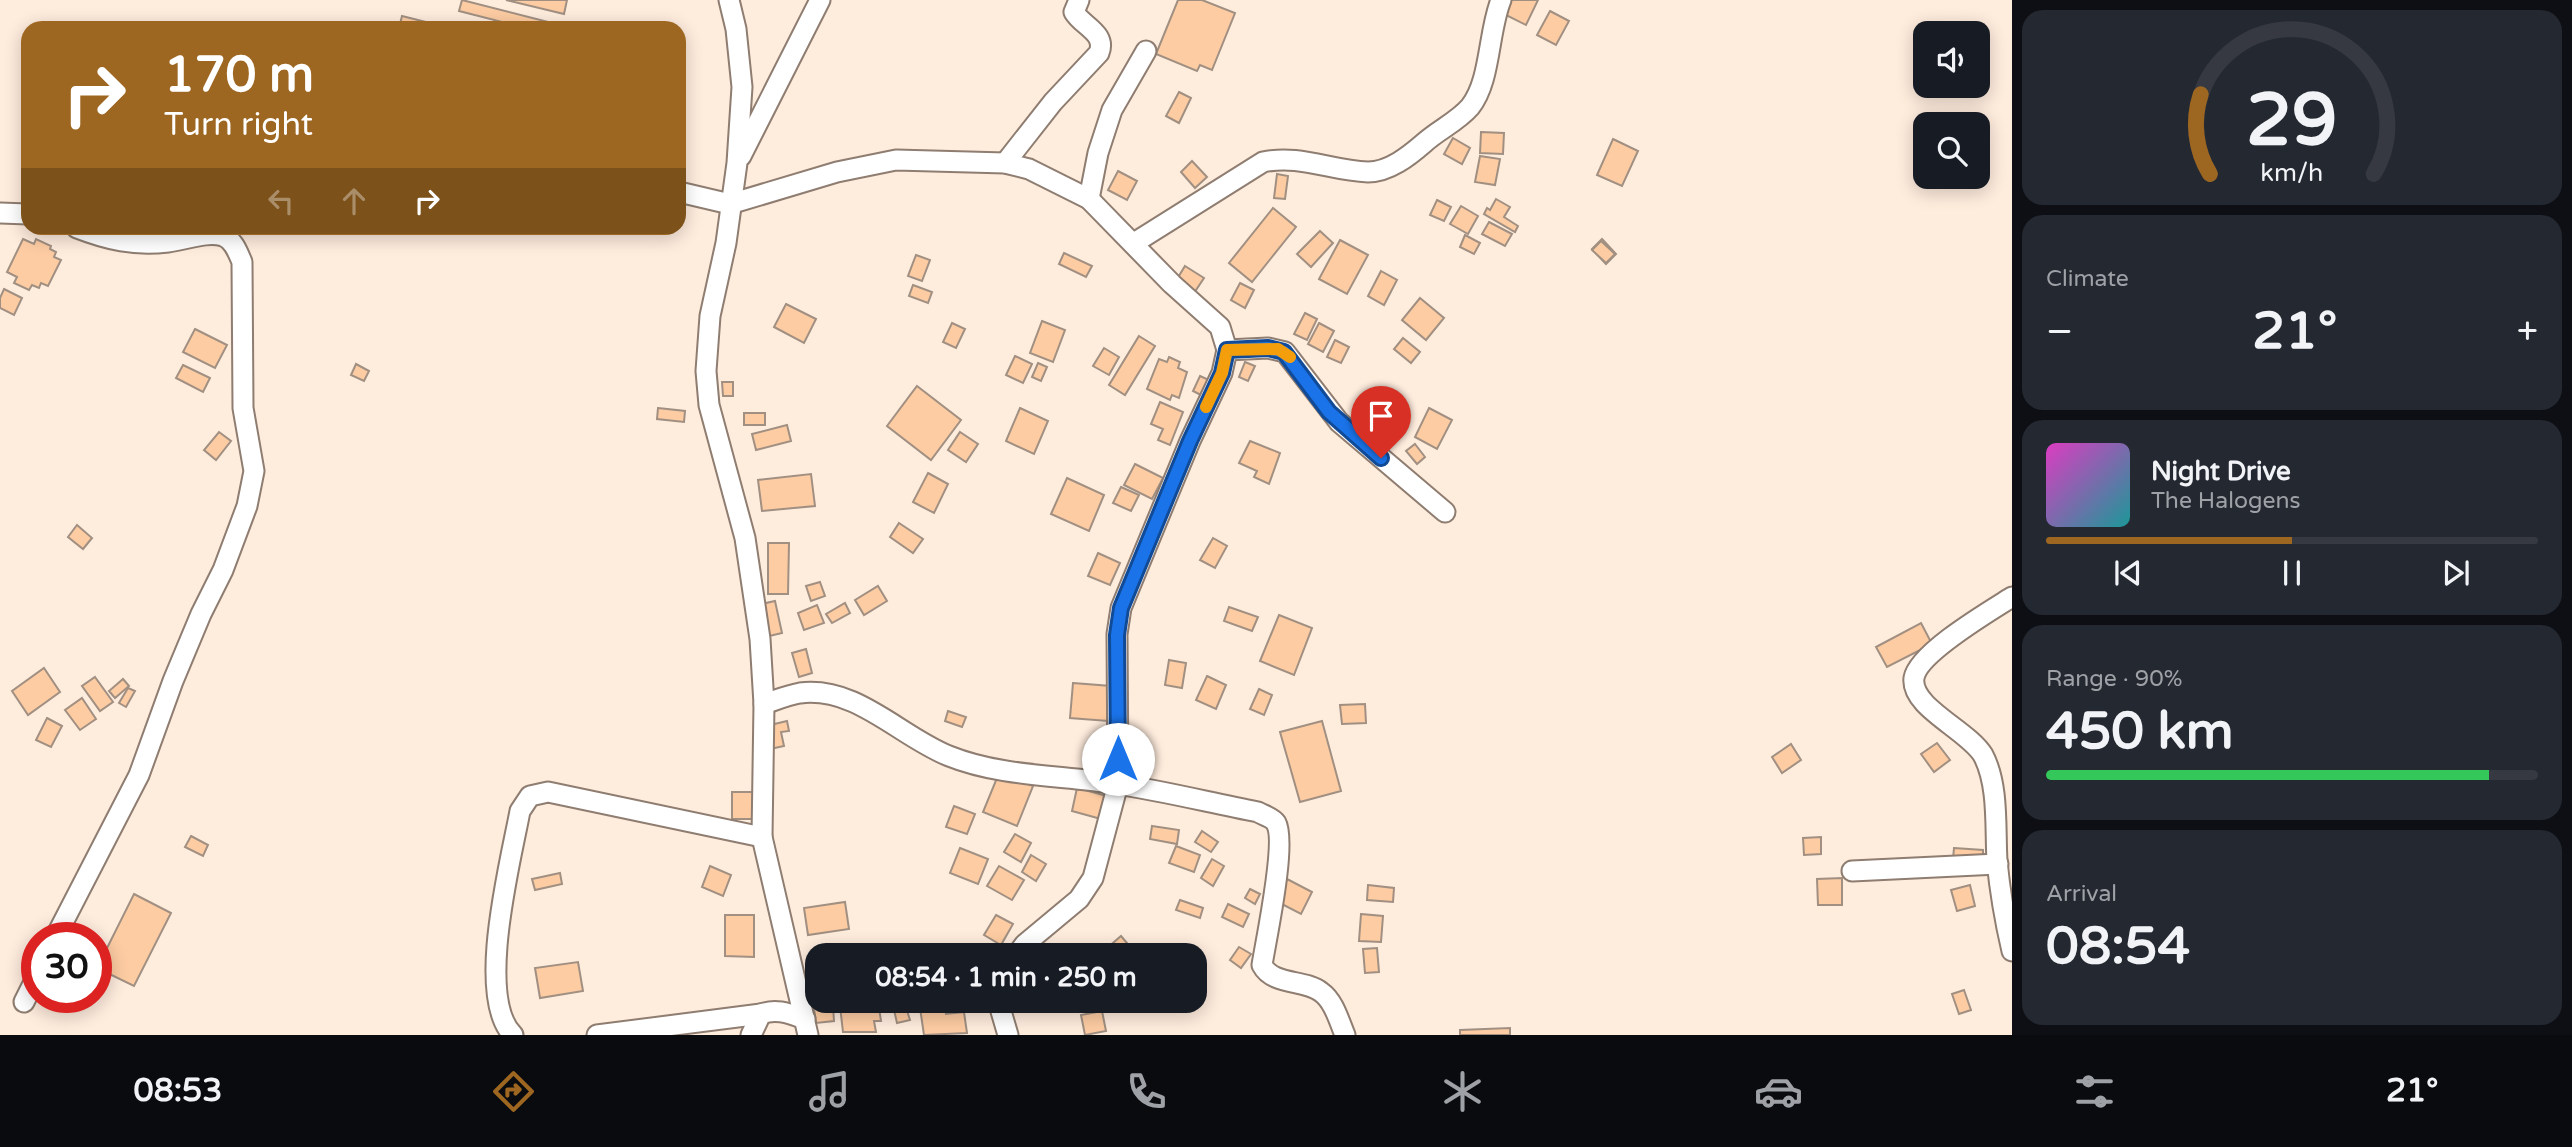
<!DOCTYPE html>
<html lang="en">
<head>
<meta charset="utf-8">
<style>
  body { margin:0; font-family:"Varela Round",sans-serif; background:#242831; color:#f1f3f6; height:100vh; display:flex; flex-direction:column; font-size:26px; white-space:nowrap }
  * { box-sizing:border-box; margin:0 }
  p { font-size:23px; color:#9ea1a6 }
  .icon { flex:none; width:38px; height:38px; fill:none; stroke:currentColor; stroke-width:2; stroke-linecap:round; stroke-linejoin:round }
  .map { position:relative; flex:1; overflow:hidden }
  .side { display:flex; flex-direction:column; gap:10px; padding:10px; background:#0d0f14; width:560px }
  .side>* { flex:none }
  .hud { position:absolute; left:21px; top:21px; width:665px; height:214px; border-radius:21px; box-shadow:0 4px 18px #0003; background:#9d6621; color:#fff; overflow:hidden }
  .tools { position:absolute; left:1913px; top:21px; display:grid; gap:14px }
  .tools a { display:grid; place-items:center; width:77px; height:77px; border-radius:14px; background:#171b24; box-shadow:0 4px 18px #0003; font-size:35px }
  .speed { position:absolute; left:21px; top:922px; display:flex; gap:14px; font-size:35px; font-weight:700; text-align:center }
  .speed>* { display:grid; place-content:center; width:91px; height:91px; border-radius:50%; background:#171b24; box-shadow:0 4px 18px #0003; line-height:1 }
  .speed .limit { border:10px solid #d22; background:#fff; color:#111 }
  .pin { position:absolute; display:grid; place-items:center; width:60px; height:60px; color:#fff; margin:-72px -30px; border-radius:50% 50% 50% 0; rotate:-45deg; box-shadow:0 0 7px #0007 }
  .pin .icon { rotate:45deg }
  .me { position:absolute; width:77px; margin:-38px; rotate:0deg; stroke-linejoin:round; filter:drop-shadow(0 0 5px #0008) }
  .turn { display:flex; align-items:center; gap:24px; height:147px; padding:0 28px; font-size:32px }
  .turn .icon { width:91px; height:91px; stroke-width:2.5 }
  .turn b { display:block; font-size:49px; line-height:60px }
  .lanes { display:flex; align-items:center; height:66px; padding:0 28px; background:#0003; justify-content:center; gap:35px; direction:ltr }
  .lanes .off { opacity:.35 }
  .big { font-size:52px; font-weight:700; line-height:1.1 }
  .side .widget { flex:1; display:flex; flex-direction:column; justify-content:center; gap:10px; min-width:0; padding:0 24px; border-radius:21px; background:#242831 }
  .side .dial { align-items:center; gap:0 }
  .dial svg { height:182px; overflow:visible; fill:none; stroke:#363941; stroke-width:7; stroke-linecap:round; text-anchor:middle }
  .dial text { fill:#f1f3f6; stroke:none }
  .song { display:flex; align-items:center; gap:21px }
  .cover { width:84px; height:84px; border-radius:10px; background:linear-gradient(135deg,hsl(310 70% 55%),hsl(180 70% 35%)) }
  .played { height:7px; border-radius:4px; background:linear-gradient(90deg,#9d6621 50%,#363941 50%) }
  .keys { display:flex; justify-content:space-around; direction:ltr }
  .heat { display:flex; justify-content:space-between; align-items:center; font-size:38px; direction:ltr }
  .charge { height:10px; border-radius:5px; background:linear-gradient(90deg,#34c759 90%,#363941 0) }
  .trip { position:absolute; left:805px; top:943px; width:402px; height:70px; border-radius:21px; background:#171b24; box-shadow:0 4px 18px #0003; font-weight:700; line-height:70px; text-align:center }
  .tabs { display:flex; height:112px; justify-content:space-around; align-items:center; background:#090b0e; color:#9ea1a6 }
  .tabs .icon { width:49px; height:49px }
  .tabs .selected { color:#9d6621 }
  .tabs b { font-size:32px; color:#f1f3f6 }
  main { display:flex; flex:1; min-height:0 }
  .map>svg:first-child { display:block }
  .building { fill:#fdcca3; stroke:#a19082; stroke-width:2 }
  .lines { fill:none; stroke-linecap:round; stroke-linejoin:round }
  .minor-casing { stroke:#8e7d70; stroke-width:23 }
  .minor { stroke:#fff; stroke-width:19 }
  .route-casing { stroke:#114b97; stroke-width:18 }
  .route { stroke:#1a73e8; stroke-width:12 }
  .slow { stroke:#f59e0b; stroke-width:12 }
</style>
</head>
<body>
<main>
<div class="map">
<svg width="2012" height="1035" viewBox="0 0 2012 1035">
  <rect width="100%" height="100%" fill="#feecdd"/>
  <g class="building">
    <polygon points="462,0 556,24 555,28 526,28 459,11"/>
    <polygon points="506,0 567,0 564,14"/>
    <polygon points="1178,0 1202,0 1235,13 1212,70 1200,65 1197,71 1156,54"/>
    <polygon points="1506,0 1538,0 1526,25 1500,12"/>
    <polygon points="1550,11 1569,21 1556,45 1537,35"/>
    <polygon points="402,16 442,26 442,28 399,28"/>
    <polygon points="1179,92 1191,98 1179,123 1166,116"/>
    <polygon points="1481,132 1504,133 1503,154 1480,153"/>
    <polygon points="1453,138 1470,148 1462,164 1444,154"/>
    <polygon points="1613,139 1638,151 1622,186 1597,175"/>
    <polygon points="1480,156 1500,159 1495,185 1475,182"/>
    <polygon points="1192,161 1207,177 1195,188 1181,172"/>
    <polygon points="1118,171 1137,181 1127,200 1108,190"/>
    <polygon points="1277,174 1288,176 1285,199 1274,198"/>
    <polygon points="1496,199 1510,207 1504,217 1518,226 1515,232 1484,214 1487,208 1490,210"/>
    <polygon points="1437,200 1451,207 1444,221 1430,215"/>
    <polygon points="1461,206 1478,216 1468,234 1450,224"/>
    <polygon points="1273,208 1296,227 1252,282 1229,263"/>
    <polygon points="1489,222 1512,234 1505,246 1482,234"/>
    <polygon points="1320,231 1333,243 1311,267 1297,254"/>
    <polygon points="1465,235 1480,243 1474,254 1460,247"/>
    <polygon points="23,239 34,244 36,239 51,246 50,249 56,252 54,257 61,260 48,286 41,283 39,288 32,285 29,290 14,283 17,277 7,272"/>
    <polygon points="1602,239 1616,254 1606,264 1592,249"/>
    <polygon points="1340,240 1368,255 1347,294 1319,279"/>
    <polygon points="1601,241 1615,254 1606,263 1592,250"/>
    <polygon points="1064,253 1092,266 1086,277 1059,264"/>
    <polygon points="916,255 930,260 922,281 908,276"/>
    <polygon points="1185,266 1204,278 1192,296 1174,284"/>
    <polygon points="1381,271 1397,280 1384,305 1368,296"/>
    <polygon points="1240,283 1254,290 1245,308 1231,300"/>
    <polygon points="913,285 932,292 928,303 909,296"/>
    <polygon points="4,289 22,298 14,315 0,308 0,298"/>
    <polygon points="1420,298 1444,318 1426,340 1402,320"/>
    <polygon points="786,304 816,319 804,343 774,327"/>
    <polygon points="1305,313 1317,319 1307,340 1294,334"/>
    <polygon points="1042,321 1065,330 1053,362 1030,353"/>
    <polygon points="952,323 965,329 956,348 943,342"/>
    <polygon points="1319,323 1334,331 1323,352 1308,344"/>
    <polygon points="195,329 227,345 215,368 183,352"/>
    <polygon points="1139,336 1155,346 1125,395 1109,385"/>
    <polygon points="1403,338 1420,352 1411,363 1394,349"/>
    <polygon points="1335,340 1349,347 1341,363 1327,357"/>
    <polygon points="1104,348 1119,357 1109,375 1093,366"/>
    <polygon points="1015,356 1032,364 1023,383 1006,375"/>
    <polygon points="1169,357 1180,362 1178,368 1187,372 1179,398 1172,395 1170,400 1147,389 1159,359 1167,362"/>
    <polygon points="1245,362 1255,366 1248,381 1239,377"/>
    <polygon points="1038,363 1047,367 1041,381 1032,377"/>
    <polygon points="356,364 369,371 364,381 351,375"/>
    <polygon points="183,365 210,378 203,392 176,378"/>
    <polygon points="1200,376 1209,380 1203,396 1193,391"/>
    <polygon points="722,382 733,382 733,396 723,396"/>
    <polygon points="917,386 961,420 931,460 887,426"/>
    <polygon points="1160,402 1183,412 1170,445 1158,440 1163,429 1151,424"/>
    <polygon points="658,408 685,411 684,422 657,419"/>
    <polygon points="1020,408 1048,421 1034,454 1006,441"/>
    <polygon points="1429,408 1452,420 1437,449 1415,437"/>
    <rect x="744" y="413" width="21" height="12"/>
    <polygon points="787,425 791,441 756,450 752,434"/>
    <polygon points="219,432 231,441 216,460 204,450"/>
    <polygon points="960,432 978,444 966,462 948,450"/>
    <polygon points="1250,441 1280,453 1269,484 1254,477 1257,471 1239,463"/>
    <polygon points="1415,444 1425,457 1417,464 1406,451"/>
    <polygon points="1135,464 1163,478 1152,499 1124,485"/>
    <polygon points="928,473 948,484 934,513 913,502"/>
    <polygon points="811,474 815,506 762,511 758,480"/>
    <polygon points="1067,478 1104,495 1089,531 1051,514"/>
    <polygon points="1121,487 1139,495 1131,511 1113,503"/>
    <polygon points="899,523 923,539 913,553 890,537"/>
    <polygon points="77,525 92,538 83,549 68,537"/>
    <polygon points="1213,538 1227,546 1215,568 1200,560"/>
    <polygon points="768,543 789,543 788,594 768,594"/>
    <polygon points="1098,553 1120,563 1110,585 1088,576"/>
    <polygon points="820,582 825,596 811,601 806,586"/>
    <polygon points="878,586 887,601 864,615 855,600"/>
    <polygon points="775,601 782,633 765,637 757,605"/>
    <polygon points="845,603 850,613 832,623 826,614"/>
    <polygon points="817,605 824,623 804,630 798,613"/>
    <polygon points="1229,607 1258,617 1252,631 1224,621"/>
    <polygon points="1279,615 1312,628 1294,675 1260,661"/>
    <polygon points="1921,623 1932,644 1887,667 1876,647"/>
    <polygon points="806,649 812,673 799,677 792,653"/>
    <polygon points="1169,660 1186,663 1182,688 1165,685"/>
    <polygon points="44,668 60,692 28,715 12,691"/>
    <polygon points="1207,676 1226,685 1216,709 1196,700"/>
    <polygon points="95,677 113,702 100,711 82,686"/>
    <polygon points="123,679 129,686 115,698 109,691"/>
    <polygon points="1073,683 1111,686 1108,721 1070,718"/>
    <polygon points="128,688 135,691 126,707 119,703"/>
    <polygon points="1259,689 1272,695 1264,715 1250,709"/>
    <polygon points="82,698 96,719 80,730 65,710"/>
    <polygon points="1365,704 1366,723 1342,724 1340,705"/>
    <polygon points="948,711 966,717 962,727 945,721"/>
    <polygon points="47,718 62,726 51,747 36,740"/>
    <polygon points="787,721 789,731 781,732 784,746 770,749 766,726"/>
    <polygon points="1322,721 1341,791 1300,802 1280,732"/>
    <polygon points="1937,743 1950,760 1934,772 1921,754"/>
    <polygon points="1791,744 1801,760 1782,773 1772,757"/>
    <polygon points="999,773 1033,786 1017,826 983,812"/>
    <polygon points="1077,788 1107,796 1101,819 1072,811"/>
    <polygon points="732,792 755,792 754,819 732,819"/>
    <polygon points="954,806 975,814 967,834 946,827"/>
    <polygon points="1152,826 1179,830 1177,844 1150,839"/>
    <polygon points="1202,831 1218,842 1211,852 1195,842"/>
    <polygon points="1015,834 1031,843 1021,862 1004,852"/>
    <polygon points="191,836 208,845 203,856 185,847"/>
    <polygon points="1821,837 1821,854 1804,855 1803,838"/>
    <polygon points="1176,846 1200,855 1194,872 1169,863"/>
    <polygon points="960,848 988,859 978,884 950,873"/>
    <polygon points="1954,848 1983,850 1983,862 1953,859"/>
    <polygon points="1031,855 1046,864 1036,881 1022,872"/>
    <polygon points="1212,859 1224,866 1213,886 1201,878"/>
    <polygon points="710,866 731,875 723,896 702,887"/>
    <polygon points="999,866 1024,880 1012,900 987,886"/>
    <polygon points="560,873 562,884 535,890 532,879"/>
    <polygon points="1842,878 1842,905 1818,905 1817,879"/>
    <polygon points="1287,879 1312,892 1301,914 1276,901"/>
    <polygon points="1368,885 1394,888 1393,902 1367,900"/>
    <polygon points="1970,885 1975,906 1957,911 1951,890"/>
    <polygon points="1250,889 1260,894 1255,904 1245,898"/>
    <polygon points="134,894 171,913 134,986 97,968"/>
    <polygon points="1180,900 1203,908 1200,918 1176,910"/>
    <polygon points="845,902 849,929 808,935 804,908"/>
    <polygon points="1228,904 1249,914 1243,927 1222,917"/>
    <polygon points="1361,914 1383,916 1381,942 1359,941"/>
    <polygon points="725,915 754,915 754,957 725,956"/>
    <polygon points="996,915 1013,924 1001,945 984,935"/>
    <polygon points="1121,936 1138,956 1098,956"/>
    <polygon points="1239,947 1251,954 1241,968 1230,960"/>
    <polygon points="1377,948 1379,972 1365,973 1363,949"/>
    <polygon points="578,962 583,991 540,998 535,968"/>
    <polygon points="814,969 817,982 810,985 805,973"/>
    <polygon points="1964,990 1971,1010 1959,1014 1952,994"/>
    <polygon points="878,1001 881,1021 874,1021 876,1032 843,1032 840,1006"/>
    <polygon points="892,1001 904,1001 910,1020 897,1023"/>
    <polygon points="919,1001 944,1001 946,1014 964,1012 967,1033 924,1035"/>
    <polygon points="833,1006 834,1021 816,1023 814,1008"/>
    <polygon points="1102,1011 1106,1031 1085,1035 1081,1015"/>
    <polygon points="1510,1028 1510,1035 1460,1035 1460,1030"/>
  </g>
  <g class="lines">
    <g class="minor-casing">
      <g id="minor">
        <polyline points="729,0 736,29 742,87 737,163 726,243 710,316 706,371 709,405 745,538 760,639 764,704 762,837 808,1035"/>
        <polyline points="741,156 820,0"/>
        <path d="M1005,163L1053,102L1099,53C1107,33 1082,26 1074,12L1079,0"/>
        <polyline points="679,192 730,204 837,172 896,160 1005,163 1029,169 1089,199 1172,284 1220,327 1227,350 1222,373 1190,441 1121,608 1117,634 1118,784 1093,878 1079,899 1025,944 1016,956"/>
        <polyline points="1089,199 1098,153 1112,110 1146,51"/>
        <polyline points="0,213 28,214"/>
        <path d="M1134,243L1263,162C1300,154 1331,171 1368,172C1389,172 1409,156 1424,143C1438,130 1457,122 1470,107C1491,81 1488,32 1501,0"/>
        <polyline points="1227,350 1268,348 1285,352 1339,422 1445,512"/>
        <path d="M2012,597C1990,611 1918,653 1914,678C1910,707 1968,730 1983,755C1999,785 1995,828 1997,861C2000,892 2005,921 2012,951"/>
        <path d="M764,704C776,700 788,695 800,693C857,686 899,736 949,756C1001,777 1062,775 1117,784C1164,791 1211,803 1258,812C1263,815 1273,818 1276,823C1287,842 1266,940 1262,965C1273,986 1305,979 1321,992C1334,1001 1339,1021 1345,1035"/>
        <polyline points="1852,871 1998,864"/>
        <path d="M55,938L139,775L173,681L201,614L223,570L247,506L254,471L243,408L242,262C238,253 234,240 223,236C207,231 185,240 168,242C134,246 108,240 77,228"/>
        <polyline points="998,1001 1008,1035"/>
        <polyline points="24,1002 37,976"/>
        <path d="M513,1035C475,997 511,860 520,811L530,796L548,792L762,837"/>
        <polyline points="597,1035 761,1014"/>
        <path d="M751,1035L761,1014C777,1008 790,1014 805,1019"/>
      </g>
    </g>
    <use href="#minor" class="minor"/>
  </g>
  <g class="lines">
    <g class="route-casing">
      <polyline id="route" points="1118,759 1117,635 1121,608 1190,441 1222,373 1227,350 1268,348 1284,352 1329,412 1381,458"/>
    </g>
    <use href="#route" class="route"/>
    <polyline class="slow" points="1206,407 1222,373 1227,350 1278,349 1290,357"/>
  </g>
</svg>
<div class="tools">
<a><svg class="icon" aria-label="sound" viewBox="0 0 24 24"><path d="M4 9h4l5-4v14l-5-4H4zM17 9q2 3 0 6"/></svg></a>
<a><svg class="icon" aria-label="search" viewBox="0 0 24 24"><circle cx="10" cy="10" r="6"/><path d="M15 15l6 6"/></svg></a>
</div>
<div class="speed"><div class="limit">30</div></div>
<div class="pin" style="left:1381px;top:458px;background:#d93025"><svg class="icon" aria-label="arrive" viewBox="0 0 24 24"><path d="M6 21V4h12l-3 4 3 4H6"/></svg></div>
<svg class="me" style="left:1118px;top:759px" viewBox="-20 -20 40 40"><circle r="19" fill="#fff"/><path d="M0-13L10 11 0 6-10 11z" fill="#1a73e8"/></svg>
<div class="trip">08:54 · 1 min · 250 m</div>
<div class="hud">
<div class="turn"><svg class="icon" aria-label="right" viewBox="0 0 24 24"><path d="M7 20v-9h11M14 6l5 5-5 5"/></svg><div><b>170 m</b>Turn right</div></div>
<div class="lanes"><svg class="icon off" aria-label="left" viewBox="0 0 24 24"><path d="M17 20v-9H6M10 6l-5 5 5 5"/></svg><svg class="icon off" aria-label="ahead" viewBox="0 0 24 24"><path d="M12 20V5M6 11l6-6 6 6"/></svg><svg class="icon" aria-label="right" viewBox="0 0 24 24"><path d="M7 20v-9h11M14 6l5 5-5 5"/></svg></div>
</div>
</div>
<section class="side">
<div class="widget dial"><svg viewBox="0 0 100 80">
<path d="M14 69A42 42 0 1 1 86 69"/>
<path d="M14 69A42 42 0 0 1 10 34" stroke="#9d6621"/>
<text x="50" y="56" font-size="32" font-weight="700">29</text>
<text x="50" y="72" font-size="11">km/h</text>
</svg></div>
<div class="widget"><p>Climate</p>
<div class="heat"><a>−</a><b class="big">21°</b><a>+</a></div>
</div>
<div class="widget">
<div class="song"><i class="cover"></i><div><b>Night Drive</b><p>The Halogens</p></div></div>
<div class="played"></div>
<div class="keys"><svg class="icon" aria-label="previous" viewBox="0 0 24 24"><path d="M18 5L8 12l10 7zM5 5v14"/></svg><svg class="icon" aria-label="pause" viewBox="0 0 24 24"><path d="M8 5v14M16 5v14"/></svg><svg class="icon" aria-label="next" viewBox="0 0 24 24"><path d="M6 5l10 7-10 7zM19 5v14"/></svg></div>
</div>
<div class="widget"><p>Range · 90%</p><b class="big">450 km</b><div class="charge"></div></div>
<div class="widget"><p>Arrival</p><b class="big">08:54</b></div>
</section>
</main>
<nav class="tabs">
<b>08:53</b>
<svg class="icon selected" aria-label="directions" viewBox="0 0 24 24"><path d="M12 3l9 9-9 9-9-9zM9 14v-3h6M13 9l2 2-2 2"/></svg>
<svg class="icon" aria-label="music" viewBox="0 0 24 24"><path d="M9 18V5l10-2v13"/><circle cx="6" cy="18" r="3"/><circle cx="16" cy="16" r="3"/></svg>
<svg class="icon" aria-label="phone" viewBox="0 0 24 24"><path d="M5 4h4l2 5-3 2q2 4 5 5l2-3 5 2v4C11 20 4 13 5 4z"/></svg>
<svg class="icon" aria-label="climate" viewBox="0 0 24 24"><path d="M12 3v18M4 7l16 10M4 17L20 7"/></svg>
<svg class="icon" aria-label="car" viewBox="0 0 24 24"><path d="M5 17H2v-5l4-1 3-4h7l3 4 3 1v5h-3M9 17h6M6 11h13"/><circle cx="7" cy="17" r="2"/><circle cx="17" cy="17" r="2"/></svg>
<svg class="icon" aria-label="filters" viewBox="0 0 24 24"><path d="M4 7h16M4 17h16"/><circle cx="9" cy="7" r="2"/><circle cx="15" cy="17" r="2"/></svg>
<b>21°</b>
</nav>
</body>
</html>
